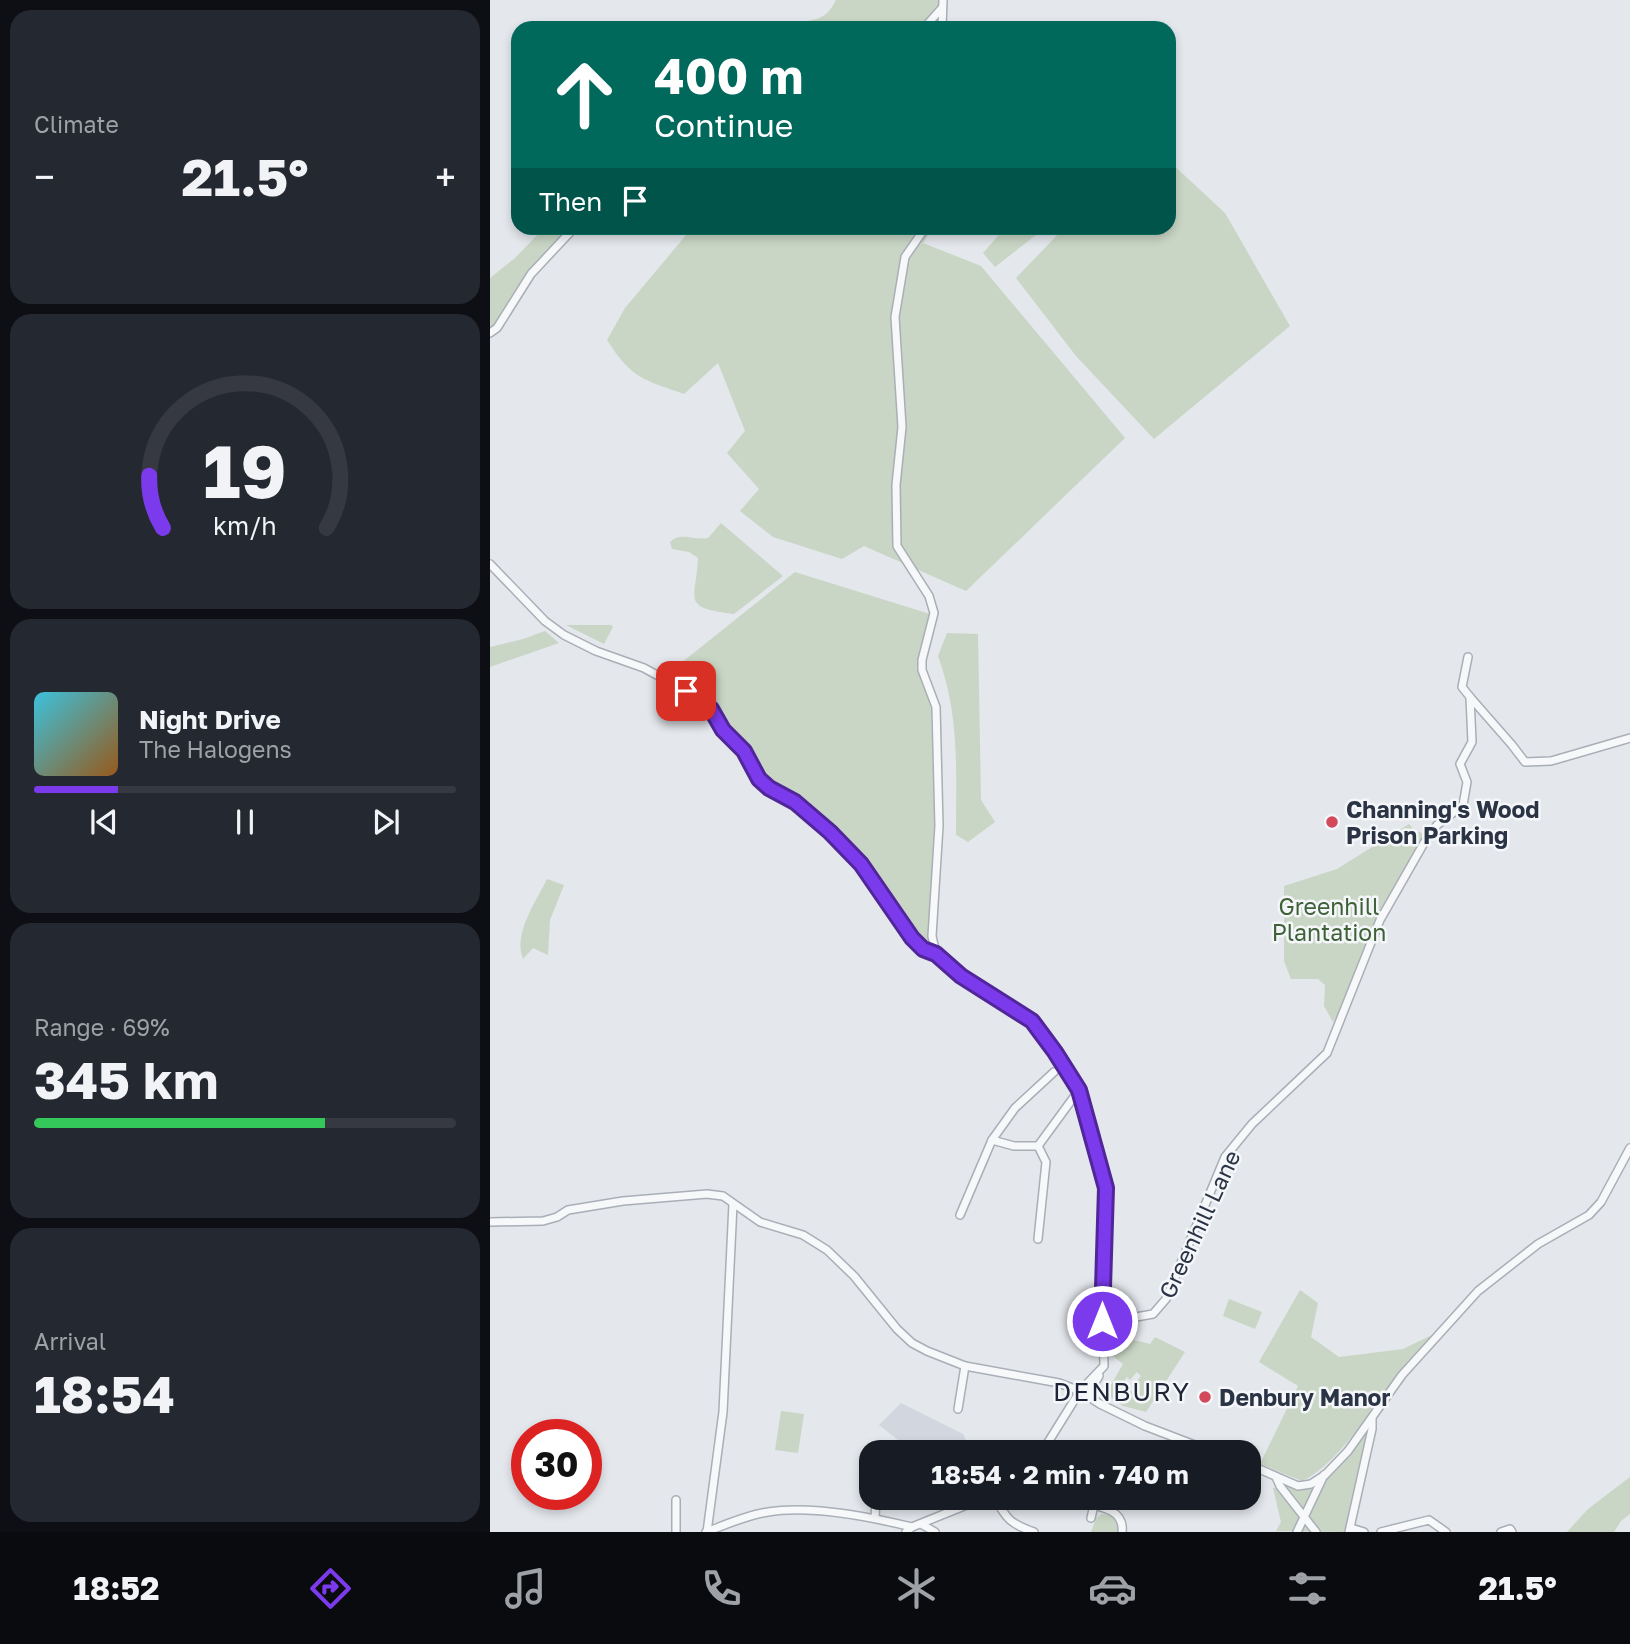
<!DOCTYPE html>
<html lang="en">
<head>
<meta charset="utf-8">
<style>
  body { margin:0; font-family:"Golos Text",sans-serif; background:#242831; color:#f1f3f6; height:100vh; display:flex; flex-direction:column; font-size:26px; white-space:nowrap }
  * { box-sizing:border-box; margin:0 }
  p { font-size:23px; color:#9ea1a6 }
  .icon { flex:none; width:38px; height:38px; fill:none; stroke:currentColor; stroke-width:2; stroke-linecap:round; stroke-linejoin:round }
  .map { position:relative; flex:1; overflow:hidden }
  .side { display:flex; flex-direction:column; gap:10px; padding:10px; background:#0d0f14; width:490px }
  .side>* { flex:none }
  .banner { position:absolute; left:21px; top:21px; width:665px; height:214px; border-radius:21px; box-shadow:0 4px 10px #0003; background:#00695c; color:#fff; overflow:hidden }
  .speed { position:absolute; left:21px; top:1419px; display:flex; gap:14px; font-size:35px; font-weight:700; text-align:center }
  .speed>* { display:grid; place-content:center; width:91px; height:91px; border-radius:50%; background:#171b24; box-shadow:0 4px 10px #0003; line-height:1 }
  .speed .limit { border:10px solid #d22; background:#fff; color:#111 }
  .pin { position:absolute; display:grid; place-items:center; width:60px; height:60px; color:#fff; margin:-30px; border-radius:14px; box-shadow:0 4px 10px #0006 }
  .me { position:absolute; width:77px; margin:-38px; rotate:0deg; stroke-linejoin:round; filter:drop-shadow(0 0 5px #0008) }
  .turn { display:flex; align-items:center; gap:24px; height:147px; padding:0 28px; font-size:32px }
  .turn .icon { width:91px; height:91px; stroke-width:2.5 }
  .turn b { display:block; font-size:49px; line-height:60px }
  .then { display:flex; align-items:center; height:66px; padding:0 28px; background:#0003; gap:14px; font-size:26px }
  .big { font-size:52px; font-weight:700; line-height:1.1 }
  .side .tile { flex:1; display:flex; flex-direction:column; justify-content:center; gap:10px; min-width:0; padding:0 24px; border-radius:21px; background:#242831 }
  .side .dial { align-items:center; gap:0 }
  .dial svg { height:182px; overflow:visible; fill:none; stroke:#363941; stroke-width:7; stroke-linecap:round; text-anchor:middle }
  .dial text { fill:#f1f3f6; stroke:none }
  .song { display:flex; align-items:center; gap:21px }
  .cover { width:84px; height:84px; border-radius:10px; background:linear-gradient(135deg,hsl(190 70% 55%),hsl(30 70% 35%)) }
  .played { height:7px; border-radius:4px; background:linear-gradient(90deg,#7c3aed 20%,#363941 20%) }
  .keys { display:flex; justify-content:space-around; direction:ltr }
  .heat { display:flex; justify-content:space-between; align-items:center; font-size:38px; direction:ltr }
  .charge { height:10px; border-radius:5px; background:linear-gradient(90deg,#34c759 69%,#363941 0) }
  .trip { position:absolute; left:369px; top:1440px; width:402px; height:70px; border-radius:21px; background:#171b24; box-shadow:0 4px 10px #0003; font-weight:700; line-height:70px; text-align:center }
  .dock { display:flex; height:112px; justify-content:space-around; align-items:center; background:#090b0e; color:#9ea1a6 }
  .dock .icon { width:49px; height:49px }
  .dock .selected { color:#7c3aed }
  .dock b { font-size:32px; color:#f1f3f6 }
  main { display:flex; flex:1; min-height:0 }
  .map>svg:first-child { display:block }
  .built { fill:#d2d6de }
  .green { fill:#c9d6c5; fill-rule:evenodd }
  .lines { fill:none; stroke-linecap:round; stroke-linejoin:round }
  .minor-casing { stroke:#a9aeb7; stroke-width:10 }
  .minor { stroke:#f7f8fa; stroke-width:7 }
  .route-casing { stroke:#51269a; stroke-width:18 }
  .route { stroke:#7c3aed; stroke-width:12 }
  .poi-dot { fill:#d1495b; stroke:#f4f6f9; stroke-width:2.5 }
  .labels { text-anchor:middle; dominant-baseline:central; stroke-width:5; stroke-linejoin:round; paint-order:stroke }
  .poi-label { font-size:23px; font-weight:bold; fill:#2b3445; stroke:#f4f6f9; text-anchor:start }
  .park-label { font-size:23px; fill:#3f6138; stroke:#f4f6f9 }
  .street-label { font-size:23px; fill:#2b3445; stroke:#f4f6f9 }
  .quarter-label { font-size:26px; letter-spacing:2px; fill:#1d2536; stroke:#f4f6f9 }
</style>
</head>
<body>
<main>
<section class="side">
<div class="tile"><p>Climate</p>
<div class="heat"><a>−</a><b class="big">21.5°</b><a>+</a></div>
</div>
<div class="tile dial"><svg viewBox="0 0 100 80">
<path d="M14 69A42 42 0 1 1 86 69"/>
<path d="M14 69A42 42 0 0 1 8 46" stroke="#7c3aed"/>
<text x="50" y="56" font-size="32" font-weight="700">19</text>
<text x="50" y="72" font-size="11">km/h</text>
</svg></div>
<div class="tile">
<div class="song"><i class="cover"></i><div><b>Night Drive</b><p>The Halogens</p></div></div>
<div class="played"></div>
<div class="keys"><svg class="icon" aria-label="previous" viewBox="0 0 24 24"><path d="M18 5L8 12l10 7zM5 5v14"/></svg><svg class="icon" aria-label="pause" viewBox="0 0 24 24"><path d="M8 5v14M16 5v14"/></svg><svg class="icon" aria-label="next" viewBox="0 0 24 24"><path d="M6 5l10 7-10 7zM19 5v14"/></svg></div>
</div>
<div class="tile"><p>Range · 69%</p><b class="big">345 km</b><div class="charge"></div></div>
<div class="tile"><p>Arrival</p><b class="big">18:54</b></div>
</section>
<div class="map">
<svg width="1140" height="1532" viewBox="0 0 1140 1532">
  <rect width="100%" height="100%" fill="#e4e7ec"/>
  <polygon class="built" points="411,1403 473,1434 482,1452 423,1452 389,1425"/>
  <g class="green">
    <path d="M346,0H453L451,9L432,28H302C319,15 333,27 346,0Z"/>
    <polygon points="679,161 735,213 800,326 664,439 586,356 526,278 574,228 679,228"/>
    <polygon points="54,228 81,228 0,331 0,278 25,258"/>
    <path d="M202,228H443L433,243L491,266L635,438L476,591L374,546L352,559L283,537L250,511L269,489L237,453L255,431L228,363L194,394C152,379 142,379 117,340L135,308Z"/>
    <polygon points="515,228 555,228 505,267 493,253"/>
    <path d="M231,523L293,576L244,614C190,607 206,601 208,558L199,552L182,549L180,542C191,531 204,541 218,538Z"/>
    <path d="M305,572L440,614C436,631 425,653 429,671C431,684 439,695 441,709L445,827L438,935L442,949L424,937L375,862L344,831L308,798L281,785L272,776L262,756L241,730L227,707L176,675Z"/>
    <polygon points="76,625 121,625 123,627 114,644"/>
    <polygon points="55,631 69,643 0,667 0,647 33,639"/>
    <path d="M457,633L488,634L491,800L505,822L478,842L466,835C466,773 470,715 448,656Z"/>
    <polygon points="919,824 924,830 934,834 890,910 851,1009 843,1022 834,1006 835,985 828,979 801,979 794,961 794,886 847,869"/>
    <path d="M57,879L74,885L60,920L58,955L43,948L33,959C23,933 46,902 57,879Z"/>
    <path d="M810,1290L828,1303L821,1337L849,1357L913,1349L944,1334C934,1344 923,1355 914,1366C889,1398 849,1465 812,1481L770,1464L808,1386L769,1362Z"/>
    <polygon points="739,1299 772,1312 765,1329 733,1316"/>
    <path d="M665,1337L695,1352L656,1412L633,1406L616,1394L633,1364L624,1357L622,1350L636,1338L660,1344ZM647,1372L651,1376L644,1385L649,1389L645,1393L641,1391L639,1394L642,1397L637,1402L633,1403L626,1397L636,1385L633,1382L637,1377L640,1380Z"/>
    <polygon points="291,1411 314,1414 308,1453 285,1450"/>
    <path d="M877,1431L879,1433L855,1532L786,1531L791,1522L783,1488L796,1485L810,1491C843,1479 856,1457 877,1431Z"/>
    <polygon points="1140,1477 1140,1514 1131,1521 1124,1532 1077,1532 1098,1509"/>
    <path d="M612,1514C623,1515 629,1520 629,1532H601L606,1518Z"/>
  </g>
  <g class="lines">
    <g class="minor-casing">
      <g id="minor">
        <polyline points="434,28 451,9"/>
        <polyline points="452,28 453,0"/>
        <polyline points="435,228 415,257 405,317 412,427 406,485 407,546 439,596 444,613 432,660 432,670 446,707 449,826 442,936 446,954"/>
        <polyline points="0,333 7,328 41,274 84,228"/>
        <polyline points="0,564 55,621 74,635 106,651 154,668 196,691 221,709 234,730 254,751 269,779 279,788 305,802 340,832 371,864 422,938 433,949 446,954 471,976 543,1021 565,1052 589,1090 616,1188 612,1267 614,1366 590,1391 552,1452"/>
        <polyline points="980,697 1022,745 1035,762 1061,761 1140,738"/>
        <polyline points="502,1140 524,1146 548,1146"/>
        <polyline points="470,1215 502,1140 525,1108 564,1072"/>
        <polyline points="0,1222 53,1221 67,1217 78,1210 133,1201 217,1194 233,1196 270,1222 313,1235 337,1250 364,1276 407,1329 422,1343 437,1351 475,1366 569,1383 590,1391 610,1404 655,1426 723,1452"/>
        <polyline points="548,1239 556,1162 548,1146 589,1090"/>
        <polyline points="612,1323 663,1314 676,1299 735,1157 762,1124 837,1053 890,920 934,843 947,825 973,805 977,782 970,764 982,742 980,697 972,687 978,657"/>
        <polyline points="597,1396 609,1376"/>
        <polyline points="468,1409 475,1366"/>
        <polyline points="760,1465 808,1486 821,1484 835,1475 858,1451 912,1375 988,1291 1048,1244 1099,1215 1111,1202 1140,1148"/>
        <polyline points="786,1477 790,1486 826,1532"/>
        <path d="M505,1498C517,1520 521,1524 544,1532"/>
        <polyline points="186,1500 186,1532"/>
        <path d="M591,1502C608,1506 635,1509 632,1532"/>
        <polyline points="385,1518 386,1498"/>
        <polyline points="601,1518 604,1505"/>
        <polyline points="431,1524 445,1532"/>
        <polyline points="861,1528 874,1532"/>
        <path d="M216,1532C235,1525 257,1515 278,1512C320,1505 381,1517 422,1527"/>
        <polyline points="217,1532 233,1412 243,1204"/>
        <polyline points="416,1532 422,1527 494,1498"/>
        <polyline points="807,1532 834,1475"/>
        <polyline points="859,1532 882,1429 882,1419"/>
        <polyline points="891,1532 939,1520 956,1532"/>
        <polyline points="1011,1532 1020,1529 1022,1532"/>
      </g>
    </g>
    <use href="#minor" class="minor"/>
  </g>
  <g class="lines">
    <g class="route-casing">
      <polyline id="route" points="196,691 221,709 233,730 254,751 269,779 279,788 305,802 340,832 371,864 422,938 433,949 446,954 471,976 542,1021 565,1052 589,1090 616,1188 612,1321"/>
    </g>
    <use href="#route" class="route"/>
  </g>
  <g class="poi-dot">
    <circle cx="842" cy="822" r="7"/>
    <circle cx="715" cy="1397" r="7"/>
  </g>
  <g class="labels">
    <g class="poi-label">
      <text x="856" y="809">Channing's Wood<tspan x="856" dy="26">Prison Parking</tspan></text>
      <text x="729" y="1397">Denbury Manor</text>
    </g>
    <g class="park-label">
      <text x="839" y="906">Greenhill<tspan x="839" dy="26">Plantation</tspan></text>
    </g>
    <g class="street-label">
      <text transform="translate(709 1224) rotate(-65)">Greenhill Lane</text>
    </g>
    <g class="quarter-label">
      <text x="632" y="1391">DENBURY</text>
    </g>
  </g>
</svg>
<div class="speed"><div class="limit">30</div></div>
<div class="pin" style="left:196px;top:691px;background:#d93025"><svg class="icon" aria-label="arrive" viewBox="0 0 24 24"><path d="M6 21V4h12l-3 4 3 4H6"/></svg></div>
<svg class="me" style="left:612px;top:1321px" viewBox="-20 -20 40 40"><circle r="17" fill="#7c3aed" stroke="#fff" stroke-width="3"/><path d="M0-11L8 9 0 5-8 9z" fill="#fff"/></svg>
<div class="trip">18:54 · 2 min · 740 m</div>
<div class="banner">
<div class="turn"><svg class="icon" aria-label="ahead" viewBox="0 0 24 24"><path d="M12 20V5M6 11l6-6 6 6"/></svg><div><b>400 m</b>Continue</div></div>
<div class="then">Then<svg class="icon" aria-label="arrive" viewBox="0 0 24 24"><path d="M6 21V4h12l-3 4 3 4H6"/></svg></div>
</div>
</div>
</main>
<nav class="dock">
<b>18:52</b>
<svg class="icon selected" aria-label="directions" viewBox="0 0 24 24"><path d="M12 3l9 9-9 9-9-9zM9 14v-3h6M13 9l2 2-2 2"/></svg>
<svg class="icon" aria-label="music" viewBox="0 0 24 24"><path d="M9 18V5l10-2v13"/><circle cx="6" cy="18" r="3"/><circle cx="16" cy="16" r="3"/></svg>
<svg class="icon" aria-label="phone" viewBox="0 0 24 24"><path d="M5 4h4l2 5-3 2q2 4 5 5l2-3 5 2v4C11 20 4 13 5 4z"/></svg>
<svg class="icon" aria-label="climate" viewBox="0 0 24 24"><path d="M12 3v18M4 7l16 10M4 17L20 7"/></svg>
<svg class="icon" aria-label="car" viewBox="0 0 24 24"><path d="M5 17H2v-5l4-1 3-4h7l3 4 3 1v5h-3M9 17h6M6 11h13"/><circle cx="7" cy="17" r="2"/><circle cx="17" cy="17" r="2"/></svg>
<svg class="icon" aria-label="filters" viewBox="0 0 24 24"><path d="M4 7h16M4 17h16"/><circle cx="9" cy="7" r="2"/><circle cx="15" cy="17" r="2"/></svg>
<b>21.5°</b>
</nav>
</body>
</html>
